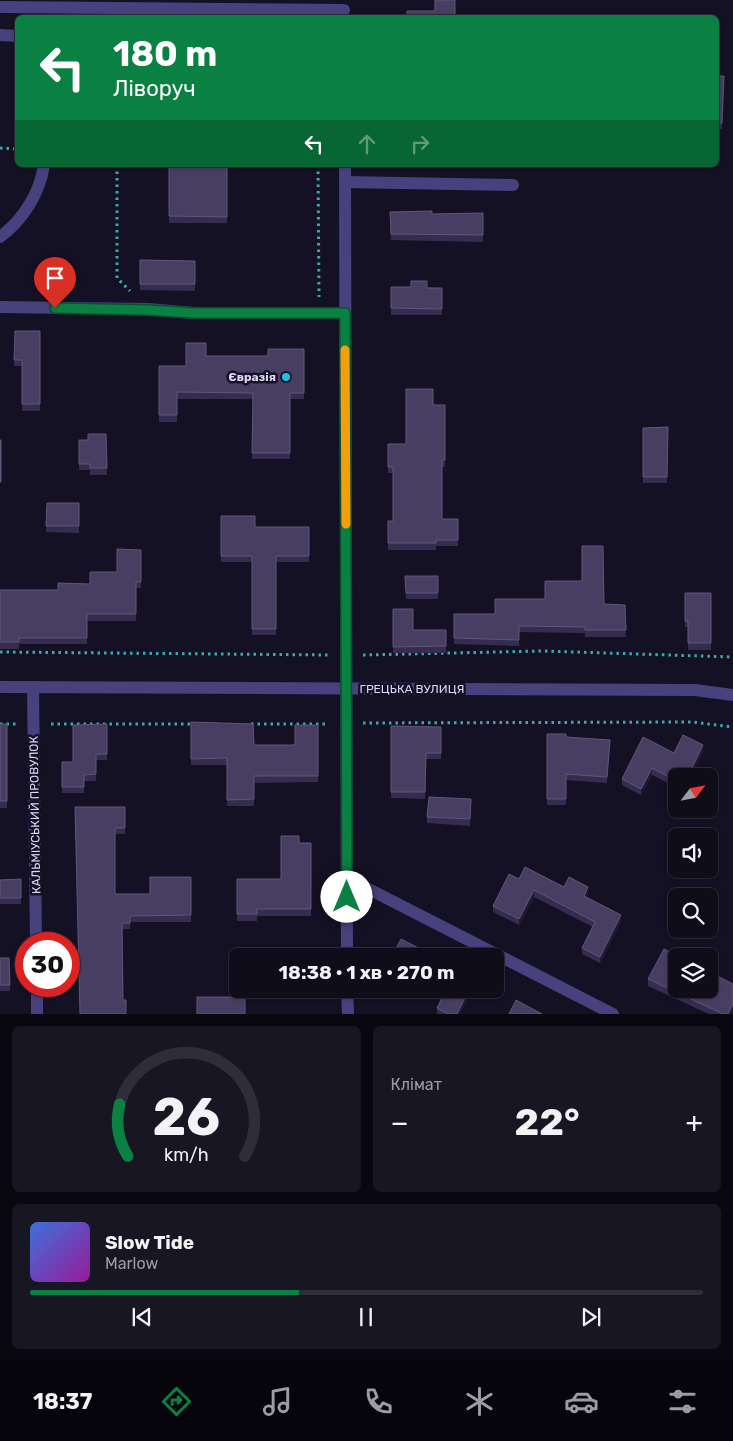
<!DOCTYPE html>
<html lang="uk">
<head>
<meta charset="utf-8">
<style>
  body { margin:0; font-family:Rubik,sans-serif; background:#191624; color:#f1f3f6; height:100vh; display:flex; flex-direction:column; font-size:19px; white-space:nowrap }
  * { box-sizing:border-box; margin:0 }
  p { font-size:16px; color:#9c9ca3 }
  .icon { flex:none; width:28px; height:28px; fill:none; stroke:currentColor; stroke-width:2; stroke-linecap:round; stroke-linejoin:round }
  .map { position:relative; height:1014px; overflow:hidden }
  .side { display:flex; flex-direction:column; gap:12px; padding:12px; background:#09070f; flex:1 }
  .side>* { flex:none }
  .guide { position:absolute; left:15px; top:15px; width:704px; height:152px; border-radius:8px; box-shadow:0 1px 4px #0004,0 0 0 1px #302d3a; background:#0b8043; color:#fff; overflow:hidden }
  .needle { width:32px; rotate:58deg }
  .controls { position:absolute; left:668px; top:768px; display:grid; gap:10px }
  .controls a { display:grid; place-items:center; width:50px; height:50px; border-radius:8px; background:#100d1b; box-shadow:0 1px 4px #0004,0 0 0 1px #302d3a; font-size:25px }
  .speed { position:absolute; left:15px; top:932px; display:flex; gap:10px; font-size:25px; font-weight:700; text-align:center }
  .speed>* { display:grid; place-content:center; width:65px; height:65px; border-radius:50%; background:#100d1b; box-shadow:0 1px 4px #0004,0 0 0 1px #302d3a; line-height:1 }
  .speed .limit { border:8px solid #d22; background:#fff; color:#111 }
  .pin { position:absolute; display:grid; place-items:center; width:42px; height:42px; color:#fff; margin:-51px -21px; border-radius:50% 50% 50% 0; rotate:-45deg; box-shadow:0 0 5px #0007 }
  .pin .icon { rotate:45deg }
  .me { position:absolute; width:55px; margin:-28px; rotate:0deg; stroke-linejoin:round; filter:drop-shadow(0 0 4px #0008) }
  .turn { display:flex; align-items:center; gap:18px; height:105px; padding:0 15px; font-size:22px }
  .turn .icon { width:65px; height:65px; stroke-width:2.5 }
  .turn b { display:block; font-size:35px; line-height:42px }
  .lanes { display:flex; align-items:center; height:48px; padding:0 15px; background:#0003; justify-content:center; gap:25px; direction:ltr }
  .lanes .off { opacity:.35 }
  .big { font-size:38px; font-weight:700; line-height:1.1 }
  .side .tile { flex:1; display:flex; flex-direction:column; justify-content:center; gap:8px; min-width:0; padding:0 18px; border-radius:8px; background:#191624 }
  .side .dial { align-items:center; gap:0 }
  .dial svg { height:130px; overflow:visible; fill:none; stroke:#302d3a; stroke-width:7; stroke-linecap:round; text-anchor:middle }
  .dial text { fill:#f1f3f6; stroke:none }
  .song { display:flex; align-items:center; gap:15px }
  .cover { width:60px; height:60px; border-radius:8px; background:linear-gradient(135deg,hsl(220 70% 55%),hsl(300 70% 35%)) }
  .played { height:5px; border-radius:2px; background:linear-gradient(90deg,#0b8043 40%,#302d3a 40%) }
  .keys { display:flex; justify-content:space-around; direction:ltr }
  .heat { display:flex; justify-content:space-between; align-items:center; font-size:28px; direction:ltr }
  .side .tiles { flex:1; display:grid; gap:12px; grid-template-columns:1fr 1fr }
  .tile:last-child { grid-column:span 2 }
  .trip { position:absolute; left:229px; top:948px; width:275px; height:50px; border-radius:8px; background:#100d1b; box-shadow:0 1px 4px #0004,0 0 0 1px #302d3a; font-weight:700; line-height:50px; text-align:center }
  .menu { display:flex; height:80px; justify-content:space-around; align-items:center; background:#06050b; color:#9c9ca3 }
  .menu .icon { width:35px; height:35px }
  .menu .on { color:#0b8043 }
  .menu b { font-size:22px; color:#f1f3f6 }
  .map>svg:first-child { display:block }
  .lines { fill:none; stroke-linecap:round; stroke-linejoin:round }
  .path { stroke:#3baaab; stroke-width:3; stroke-dasharray:2.5 4; stroke-linecap:butt }
  .minor { stroke:#47417e; stroke-width:12 }
  .wall { fill:#362c50 }
  .shaded-wall { fill:#211937 }
  .building { fill:#483e62; stroke:#5f567a }
  .route-casing { stroke:#07532c; stroke-width:12 }
  .route { stroke:#0b8043; stroke-width:9 }
  .slow { stroke:#f59e0b; stroke-width:9 }
  .poi-dot { fill:#17c4e7; stroke:#151124; stroke-width:2 }
  .labels { text-anchor:middle; dominant-baseline:central; stroke-width:5; stroke-linejoin:round; paint-order:stroke }
  .poi-label { font-size:12px; font-weight:bold; fill:#ded7fb; stroke:#151124; text-anchor:end }
  .street-label { font-size:12px; fill:#ded7fb; stroke:#151124 }
</style>
</head>
<body>
<div class="map">
<svg width="733" height="1014" viewBox="0 0 733 1014">
  <rect width="100%" height="100%" fill="#151124"/>
  <g class="lines">
    <g class="path">
      <polyline points="0,148 18,149"/>
      <polyline points="117,165 117,278 130,291"/>
      <polyline points="318,165 319,297"/>
      <polyline points="0,652 329,655"/>
      <polyline points="363,655 542,651 733,657"/>
      <polyline points="363,723 692,722 733,727"/>
      <polyline points="0,724 17,724"/>
      <polyline points="51,724 194,724"/>
      <polyline points="251,724 329,724"/>
    </g>
    <g class="minor">
      <polyline points="0,7 344,10"/>
      <polyline points="0,35 18,36"/>
      <polyline points="345,165 347,956"/>
      <polyline points="345,182 513,185"/>
      <path d="M0,237C23,220 40,193 44,165"/>
      <polyline points="0,307 148,309 194,313 345,313"/>
      <polyline points="0,687 695,690 733,695"/>
      <polyline points="33,687 36,944"/>
      <polyline points="347,878 613,1014"/>
      <polyline points="37,986 37,1014"/>
      <polyline points="347,989 348,1014"/>
    </g>
  </g>
  <g class="wall">
    <polygon points="716,76 724,76 722,129 716,129"/>
    <rect x="169" y="165" width="58" height="58"/>
    <polygon points="390,212 432,214 483,213 483,242 391,240"/>
    <polygon points="140,260 195,261 195,291 140,290"/>
    <polygon points="391,287 442,288 442,315 391,315"/>
    <polygon points="15,331 40,331 40,411 22,411 22,366 14,366"/>
    <polygon points="304,349 304,399 290,399 290,459 252,459 253,399 177,399 177,422 159,422 159,366 186,366 206,356 268,356"/>
    <polygon points="433,405 445,405 445,467 442,467 442,519 458,519 458,546 436,546 436,550 388,550 388,521 393,521 393,473 388,473 388,444 406,444"/>
    <polygon points="668,427 667,483 643,483 643,428"/>
    <polygon points="106,434 107,475 90,475 90,470 79,470 79,440 88,440"/>
    <polygon points="47,503 79,503 79,533 46,532"/>
    <polygon points="221,516 255,527 309,527 309,562 276,562 276,635 252,635 252,562 221,562"/>
    <polygon points="141,550 141,588 136,588 136,621 87,621 87,644 19,644 19,649 0,649 0,590 58,590 90,584 117,572"/>
    <polygon points="405,576 438,576 438,599 406,599"/>
    <polygon points="685,593 711,593 711,650 688,650 688,627 685,627"/>
    <polygon points="545,599 604,604 625,605 626,637 585,637 585,633 519,632 519,646 454,644 454,614 495,614"/>
    <polygon points="393,609 413,630 446,630 446,653 393,653"/>
    <polygon points="191,722 254,745 295,745 318,725 318,782 254,783 254,806 227,806 227,765 191,765"/>
    <rect x="0" y="724" width="7" height="84"/>
    <polygon points="107,724 107,760 96,760 96,781 84,781 84,793 62,793 62,762 73,762"/>
    <polygon points="391,726 441,727 441,759 426,759 425,799 391,798"/>
    <polygon points="547,734 566,737 610,746 607,783 566,780 566,805 547,805"/>
    <polygon points="703,751 691,776 676,776 676,787 652,775 641,795 622,785 622,779 674,753"/>
    <polygon points="471,799 470,826 427,823 427,817"/>
    <polygon points="75,807 125,807 125,834 115,834 115,894 150,894 191,877 191,922 130,922 130,929 122,929 123,1000"/>
    <polygon points="299,843 311,843 311,916 257,916 257,921 237,921 237,879 281,879"/>
    <polygon points="21,879 21,904 0,904 0,880"/>
    <polygon points="519,879 564,887 588,893 586,897 621,921 600,963 582,954 582,948 593,927 534,897 519,925 493,912 493,906"/>
    <polygon points="0,958 9,958 10,991 0,991"/>
    <polygon points="648,979 733,984 733,1010 731,1014 709,1014 648,986"/>
    <rect x="254" y="989" width="28" height="3"/>
    <polygon points="426,989 472,989 460,1014 437,1014 437,1008 442,997"/>
  </g>
  <g class="shaded-wall">
    <polygon points="703,745 703,751 691,776 688,776"/>
    <polygon points="652,768 652,775 641,795 641,789"/>
    <polygon points="588,887 588,893 584,902 584,896"/>
    <polygon points="534,890 534,897 519,925 519,919"/>
    <polygon points="621,915 621,921 600,963 600,957"/>
    <polygon points="469,989 472,989 460,1014 457,1014"/>
    <polygon points="733,1004 733,1010 731,1014 728,1014"/>
  </g>
  <g class="building">
    <polygon points="435,0 455,0 455,15 472,15 472,18 407,18 407,11 435,11"/>
    <polygon points="716,76 724,76 722,123 716,123"/>
    <polygon points="169,165 227,165 227,217 169,216"/>
    <polygon points="432,211 432,214 483,213 483,235 391,234 390,212"/>
    <polygon points="140,260 195,261 195,284 140,284"/>
    <polygon points="411,281 427,281 427,288 442,288 442,309 391,308 391,287 411,287"/>
    <polygon points="15,331 40,331 40,404 22,404 22,360 14,360"/>
    <polygon points="186,343 206,343 206,356 268,356 268,349 304,349 304,393 290,393 290,453 252,453 253,393 177,392 177,415 159,415 159,366 186,366"/>
    <polygon points="406,389 433,389 433,405 445,405 445,460 442,460 442,519 458,519 458,540 436,540 436,543 388,543 388,521 393,521 393,467 388,467 388,444 406,444"/>
    <polygon points="668,427 667,477 643,477 643,428"/>
    <polygon points="88,434 106,434 107,468 90,468 90,464 79,464 79,440 88,440"/>
    <rect x="0" y="440" width="1" height="42"/>
    <polygon points="47,503 79,503 79,526 46,526"/>
    <polygon points="221,516 255,516 255,527 309,527 309,556 276,556 276,629 252,629 252,556 221,556"/>
    <polygon points="582,546 603,546 604,604 625,605 626,630 585,630 585,627 519,626 519,640 454,638 454,614 495,614 495,599 545,599 545,581 582,581"/>
    <polygon points="117,549 141,550 141,582 136,582 136,614 87,614 87,638 19,638 19,642 0,642 0,590 58,590 58,583 90,584 90,572 117,572"/>
    <polygon points="405,576 438,576 438,593 406,593"/>
    <polygon points="685,593 711,593 711,643 688,643 688,621 685,621"/>
    <polygon points="393,609 413,609 413,630 446,630 446,646 393,647"/>
    <polygon points="191,722 253,724 254,745 295,745 295,725 318,725 318,776 254,776 254,799 227,800 227,758 191,759"/>
    <rect x="0" y="724" width="7" height="77"/>
    <polygon points="107,724 107,754 96,754 96,774 84,775 84,787 62,787 62,762 73,762 73,725"/>
    <polygon points="391,726 441,727 441,753 426,753 425,792 391,792"/>
    <polygon points="547,734 566,734 566,737 610,740 607,777 566,774 566,799 547,799"/>
    <polygon points="683,735 703,745 688,776 676,776 676,781 652,768 641,789 622,779 643,737 674,753"/>
    <polygon points="429,797 471,799 470,819 427,817"/>
    <polygon points="75,807 125,807 125,828 115,828 115,894 150,894 150,877 191,877 191,915 130,916 130,923 122,923 123,1000 126,1000 126,1014 80,1014"/>
    <polygon points="281,836 299,836 299,843 311,843 311,909 257,909 257,914 237,914 237,879 281,879"/>
    <polygon points="525,867 564,887 569,877 588,887 584,896 621,915 600,957 582,948 595,922 534,890 519,919 493,906 509,874 519,879"/>
    <polygon points="21,879 21,898 0,898 0,880"/>
    <polygon points="401,939 434,956 392,956"/>
    <polygon points="664,949 678,956 676,956 676,989 709,989 709,972 733,984 733,1004 728,1014 723,1014 648,979"/>
    <rect x="300" y="951" width="21" height="5"/>
    <polygon points="0,958 9,958 10,985 0,985"/>
    <polygon points="438,989 469,989 457,1014 448,1014 437,1008 445,992"/>
    <rect x="197" y="997" width="48" height="17"/>
    <polygon points="516,1000 542,1014 509,1014"/>
  </g>
  <g class="lines">
    <g class="route-casing">
      <polyline id="route" points="55,308 148,310 194,313 345,313 347,897"/>
    </g>
    <use href="#route" class="route"/>
    <polyline class="slow" points="345,350 346,524"/>
  </g>
  <circle class="poi-dot" cx="286" cy="377" r="5"/>
  <g class="labels">
    <g class="poi-label">
      <text x="276" y="377">Євразія</text>
    </g>
    <g class="street-label">
      <text x="412" y="689">ГРЕЦЬКА ВУЛИЦЯ</text>
      <text transform="translate(35 815) rotate(-91)">КАЛЬМІУСЬКИЙ ПРОВУЛОК</text>
    </g>
  </g>
</svg>
<div class="controls">
<a><svg class="needle" viewBox="-14 -14 28 28"><path d="M0-13l5 13h-10z" fill="#e53935"/><path d="M0 13l5-13h-10z" fill="#9c9ca3"/></svg></a>
<a><svg class="icon" aria-label="sound" viewBox="0 0 24 24"><path d="M4 9h4l5-4v14l-5-4H4zM17 9q2 3 0 6"/></svg></a>
<a><svg class="icon" aria-label="search" viewBox="0 0 24 24"><circle cx="10" cy="10" r="6"/><path d="M15 15l6 6"/></svg></a>
<a><svg class="icon" aria-label="layers" viewBox="0 0 24 24"><path d="M12 4l9 5-9 5-9-5zM3 14l9 5 9-5"/></svg></a>
</div>
<div class="speed"><div class="limit">30</div></div>
<div class="pin" style="left:55px;top:308px;background:#d93025"><svg class="icon" aria-label="arrive" viewBox="0 0 24 24"><path d="M6 21V4h12l-3 4 3 4H6"/></svg></div>
<svg class="me" style="left:347px;top:897px" viewBox="-20 -20 40 40"><circle r="19" fill="#fff"/><path d="M0-13L10 11 0 6-10 11z" fill="#0b8043"/></svg>
<div class="trip">18:38 · 1 хв · 270 m</div>
<div class="guide">
<div class="turn"><svg class="icon" aria-label="left" viewBox="0 0 24 24"><path d="M17 20v-9H6M10 6l-5 5 5 5"/></svg><div><b>180 m</b>Ліворуч</div></div>
<div class="lanes"><svg class="icon" aria-label="left" viewBox="0 0 24 24"><path d="M17 20v-9H6M10 6l-5 5 5 5"/></svg><svg class="icon off" aria-label="ahead" viewBox="0 0 24 24"><path d="M12 20V5M6 11l6-6 6 6"/></svg><svg class="icon off" aria-label="right" viewBox="0 0 24 24"><path d="M7 20v-9h11M14 6l5 5-5 5"/></svg></div>
</div>
</div>
<section class="side">
<div class="tiles">
<div class="tile dial"><svg viewBox="0 0 100 80">
<path d="M14 69A42 42 0 1 1 86 69"/>
<path d="M14 69A42 42 0 0 1 9 37" stroke="#0b8043"/>
<text x="50" y="56" font-size="32" font-weight="700">26</text>
<text x="50" y="72" font-size="11">km/h</text>
</svg></div>
<div class="tile"><p>Клімат</p>
<div class="heat"><a>−</a><b class="big">22°</b><a>+</a></div>
</div>
<div class="tile">
<div class="song"><i class="cover"></i><div><b>Slow Tide</b><p>Marlow</p></div></div>
<div class="played"></div>
<div class="keys"><svg class="icon" aria-label="previous" viewBox="0 0 24 24"><path d="M18 5L8 12l10 7zM5 5v14"/></svg><svg class="icon" aria-label="pause" viewBox="0 0 24 24"><path d="M8 5v14M16 5v14"/></svg><svg class="icon" aria-label="next" viewBox="0 0 24 24"><path d="M6 5l10 7-10 7zM19 5v14"/></svg></div>
</div>
</div>
</section>
<nav class="menu">
<b>18:37</b>
<svg class="icon on" aria-label="directions" viewBox="0 0 24 24"><path d="M12 3l9 9-9 9-9-9zM9 14v-3h6M13 9l2 2-2 2"/></svg>
<svg class="icon" aria-label="music" viewBox="0 0 24 24"><path d="M9 18V5l10-2v13"/><circle cx="6" cy="18" r="3"/><circle cx="16" cy="16" r="3"/></svg>
<svg class="icon" aria-label="phone" viewBox="0 0 24 24"><path d="M5 4h4l2 5-3 2q2 4 5 5l2-3 5 2v4C11 20 4 13 5 4z"/></svg>
<svg class="icon" aria-label="climate" viewBox="0 0 24 24"><path d="M12 3v18M4 7l16 10M4 17L20 7"/></svg>
<svg class="icon" aria-label="car" viewBox="0 0 24 24"><path d="M5 17H2v-5l4-1 3-4h7l3 4 3 1v5h-3M9 17h6M6 11h13"/><circle cx="7" cy="17" r="2"/><circle cx="17" cy="17" r="2"/></svg>
<svg class="icon" aria-label="filters" viewBox="0 0 24 24"><path d="M4 7h16M4 17h16"/><circle cx="9" cy="7" r="2"/><circle cx="15" cy="17" r="2"/></svg>
</nav>
</body>
</html>
